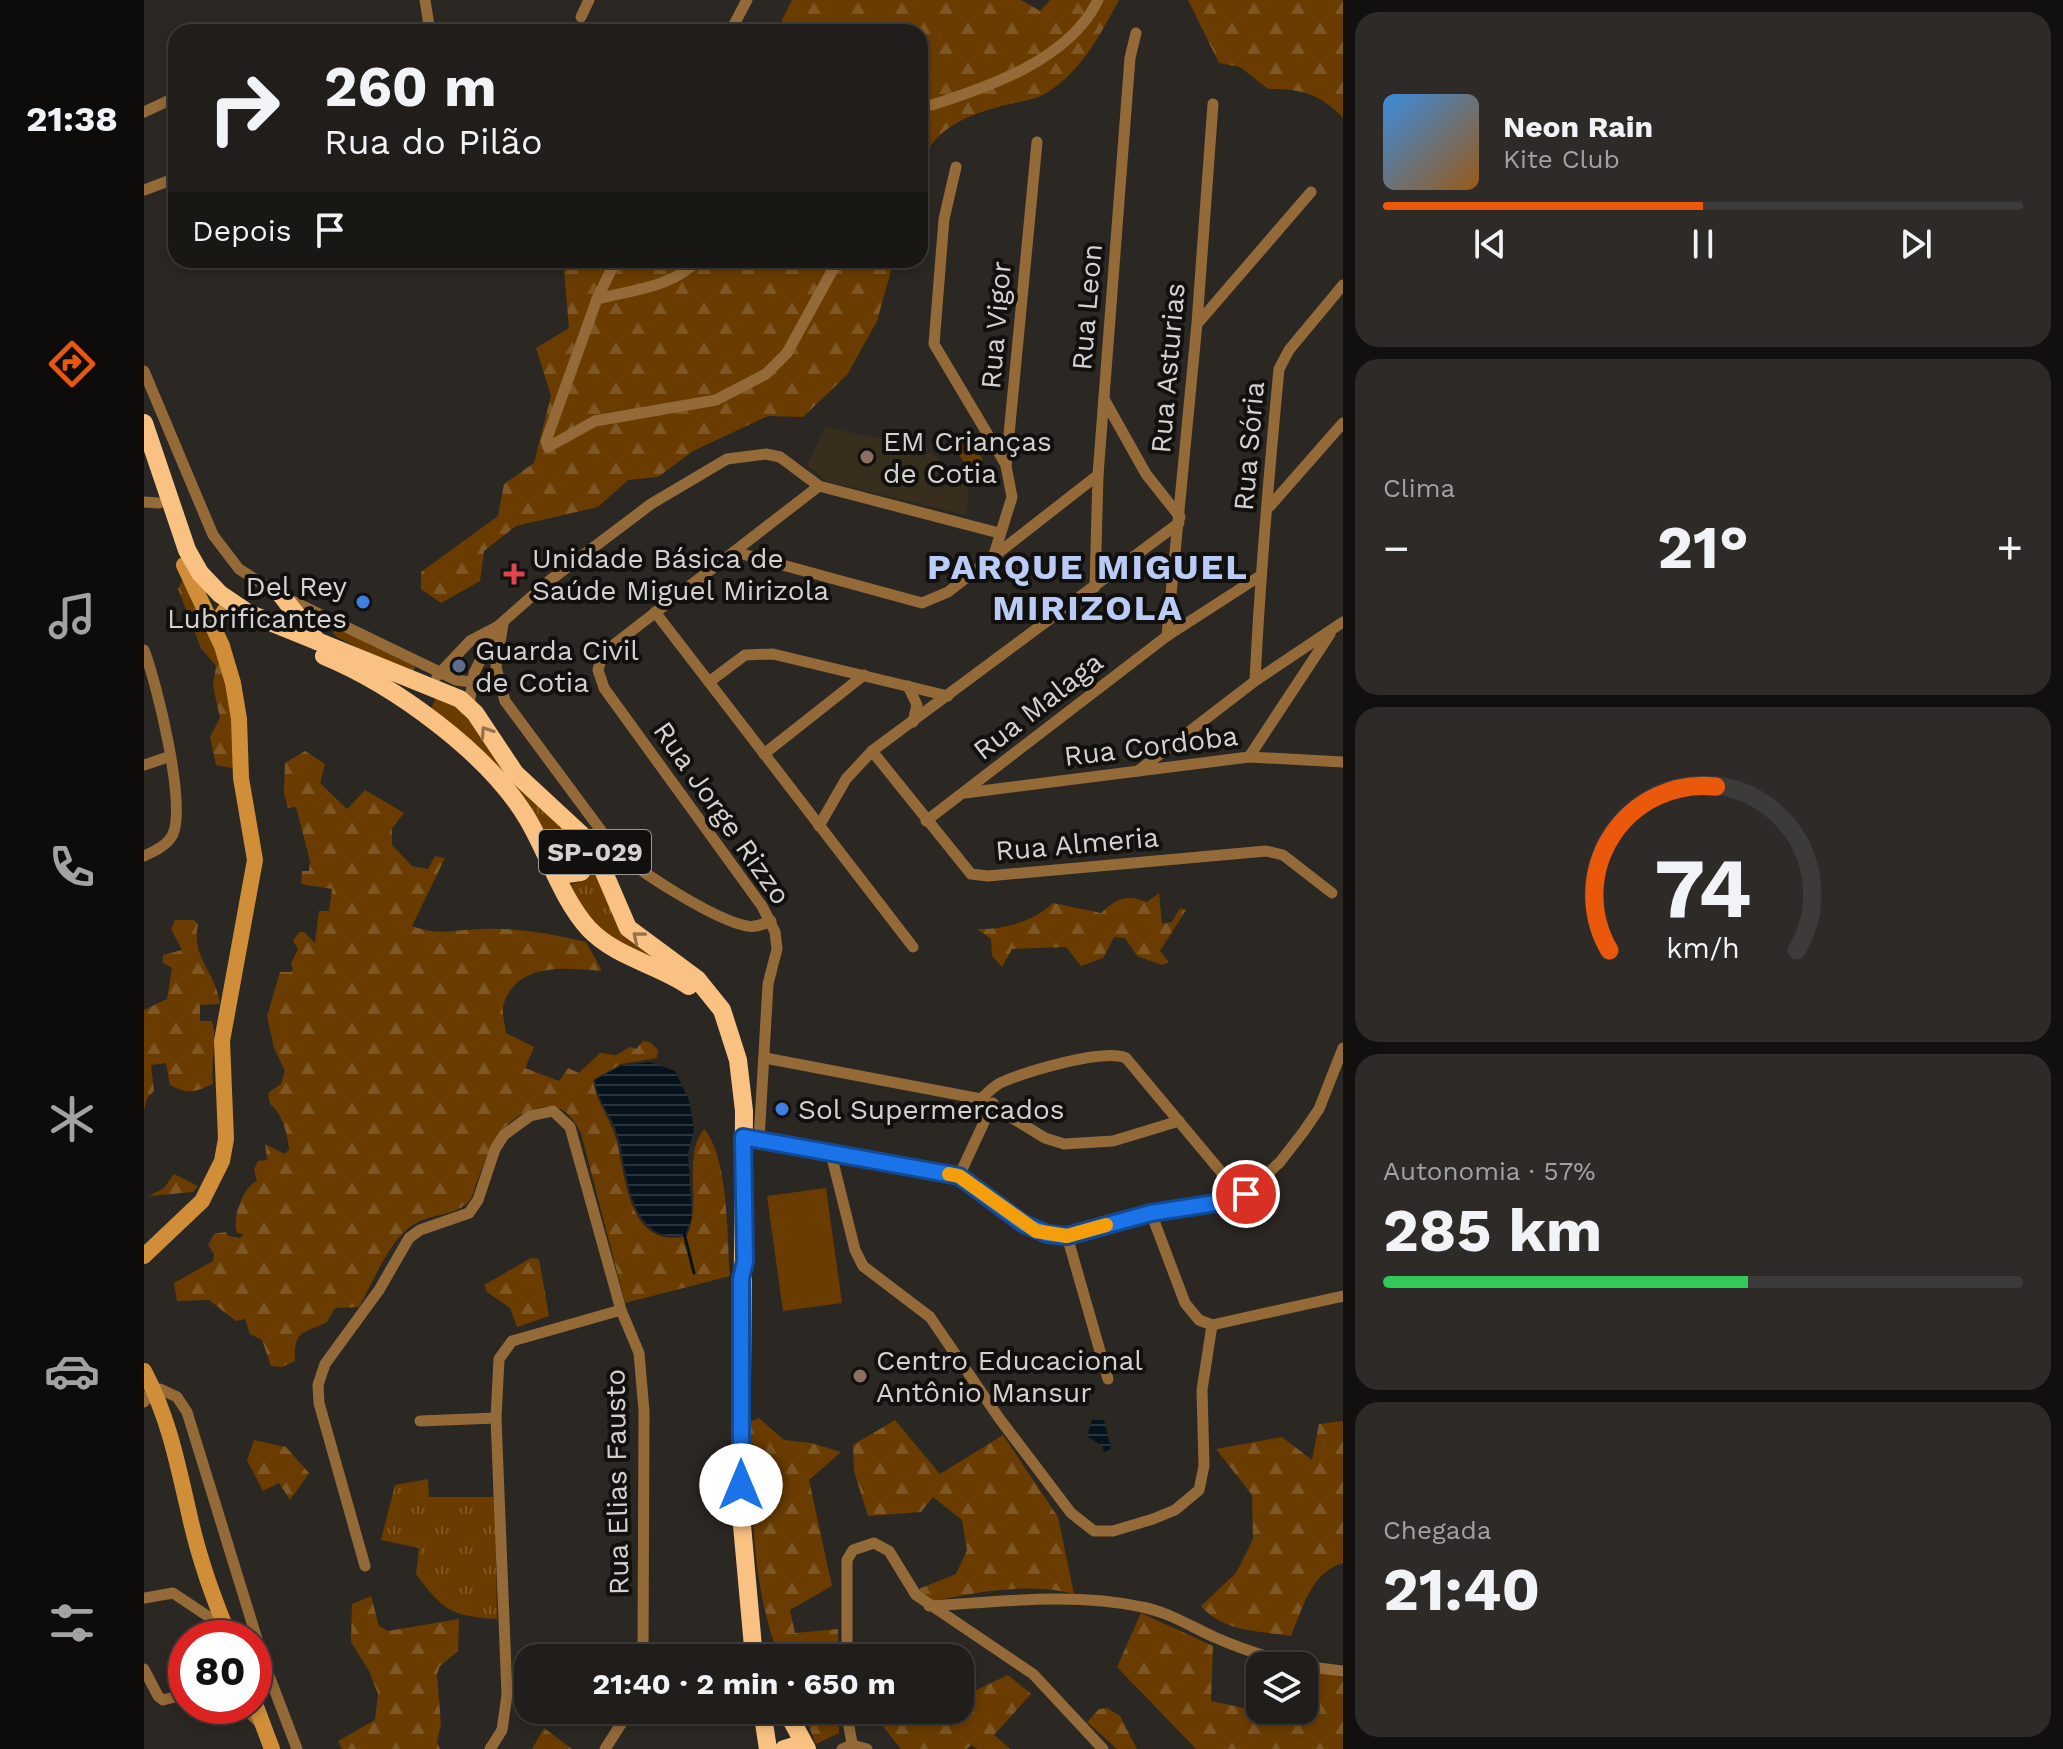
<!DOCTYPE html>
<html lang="pt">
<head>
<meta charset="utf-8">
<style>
  body { margin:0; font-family:"Work Sans",sans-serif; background:#2d2a27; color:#f1f3f6; height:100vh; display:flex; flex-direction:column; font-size:30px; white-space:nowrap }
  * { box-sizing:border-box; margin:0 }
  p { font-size:26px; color:#a2a2a2 }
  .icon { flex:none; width:44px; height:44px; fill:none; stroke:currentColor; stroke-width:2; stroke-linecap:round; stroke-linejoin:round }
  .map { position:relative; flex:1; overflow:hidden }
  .side { display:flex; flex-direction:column; gap:12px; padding:12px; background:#12100e; width:720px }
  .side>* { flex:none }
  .guide { position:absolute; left:24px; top:24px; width:760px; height:244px; border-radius:24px; box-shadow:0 4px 12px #0003,0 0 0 2px #3d3b39; background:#201d1a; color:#f1f3f6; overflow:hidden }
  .controls { position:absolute; left:1102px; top:1652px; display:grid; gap:16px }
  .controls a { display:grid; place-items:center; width:72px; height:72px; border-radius:16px; background:#201d1a; box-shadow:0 4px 12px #0003,0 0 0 2px #3d3b39; font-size:40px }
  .speed { position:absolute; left:24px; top:1620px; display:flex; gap:16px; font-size:40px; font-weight:700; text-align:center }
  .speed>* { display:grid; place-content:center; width:104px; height:104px; border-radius:50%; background:#201d1a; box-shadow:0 4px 12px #0003,0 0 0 2px #3d3b39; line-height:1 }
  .speed .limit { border:12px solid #d22; background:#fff; color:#111 }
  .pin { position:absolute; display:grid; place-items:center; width:68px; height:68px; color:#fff; margin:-34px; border:4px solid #fff; border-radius:50%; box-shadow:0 2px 8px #0007 }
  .me { position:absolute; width:88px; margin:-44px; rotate:0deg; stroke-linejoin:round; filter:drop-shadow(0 0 6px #0008) }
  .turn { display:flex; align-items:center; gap:28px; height:168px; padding:0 24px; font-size:36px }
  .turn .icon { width:104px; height:104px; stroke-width:2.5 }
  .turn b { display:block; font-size:56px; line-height:68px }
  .then { display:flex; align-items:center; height:76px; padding:0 24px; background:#0003; gap:16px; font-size:30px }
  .big { font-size:60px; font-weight:700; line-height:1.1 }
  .side .card { flex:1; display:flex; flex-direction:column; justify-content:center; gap:12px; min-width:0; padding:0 28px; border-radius:24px; background:#2d2a27 }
  .side .dial { align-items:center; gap:0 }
  .dial svg { height:208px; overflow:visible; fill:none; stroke:#3d3b39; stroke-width:7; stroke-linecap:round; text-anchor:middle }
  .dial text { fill:#f1f3f6; stroke:none }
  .song { display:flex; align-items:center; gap:24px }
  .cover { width:96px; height:96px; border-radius:12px; background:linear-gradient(135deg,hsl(210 70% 55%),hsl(30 70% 35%)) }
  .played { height:8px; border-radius:4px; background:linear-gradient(90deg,#ea580c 50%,#3d3b39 50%) }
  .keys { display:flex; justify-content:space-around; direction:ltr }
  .heat { display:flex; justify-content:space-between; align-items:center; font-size:44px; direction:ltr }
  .charge { height:12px; border-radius:6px; background:linear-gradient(90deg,#34c759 57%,#3d3b39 0) }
  .trip { position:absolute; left:370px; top:1644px; width:460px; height:80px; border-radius:24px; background:#201d1a; box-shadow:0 4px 12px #0003,0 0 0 2px #3d3b39; font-weight:700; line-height:80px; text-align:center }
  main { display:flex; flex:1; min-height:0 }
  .tabs { display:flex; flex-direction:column; width:144px; justify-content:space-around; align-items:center; background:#0d0c0a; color:#a2a2a2 }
  .tabs .icon { width:56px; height:56px }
  .tabs .current { color:#ea580c }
  .tabs b { font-size:36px; color:#f1f3f6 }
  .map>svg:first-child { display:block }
  .education { fill:#372e1e }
  .grass { fill:url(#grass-tufts) }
  .forest { fill:url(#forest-firs) }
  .garden { fill:#6a3c00 }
  .water { fill:url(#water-rules) }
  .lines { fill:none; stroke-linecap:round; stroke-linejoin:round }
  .stream { stroke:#06131c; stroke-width:3 }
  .minor { stroke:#946a38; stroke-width:11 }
  .secondary { stroke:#d18e38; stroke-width:16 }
  .trunk { stroke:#fac282; stroke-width:18 }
  .oneway { stroke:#92724e }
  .route-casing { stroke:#114b97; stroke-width:20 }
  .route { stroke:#1a73e8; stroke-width:14 }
  .slow { stroke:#f59e0b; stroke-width:14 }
  .education-dot { fill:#8d6e63; stroke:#12100f; stroke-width:3 }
  .health-dot { fill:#e0444e; stroke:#12100f; stroke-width:3 }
  .shop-dot { fill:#3f7fe0; stroke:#12100f; stroke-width:3 }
  .service-dot { fill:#5c6f8a; stroke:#12100f; stroke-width:3 }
  .labels { text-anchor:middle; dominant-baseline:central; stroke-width:8; stroke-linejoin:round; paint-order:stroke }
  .shield { fill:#12100f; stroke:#9a9795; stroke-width:2 }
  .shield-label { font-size:26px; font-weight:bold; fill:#d4d1ce }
  .street-label { font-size:28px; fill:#d4d1ce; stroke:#12100f }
  .poi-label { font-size:28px; fill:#d4d1ce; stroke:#12100f; text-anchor:start }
  .district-label { font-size:36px; font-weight:bold; letter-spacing:2px; fill:#baccf5; stroke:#12100f }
</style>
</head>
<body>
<main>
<nav class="tabs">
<b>21:38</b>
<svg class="icon current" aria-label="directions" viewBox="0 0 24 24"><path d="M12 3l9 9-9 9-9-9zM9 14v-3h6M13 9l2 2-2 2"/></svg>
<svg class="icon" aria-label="music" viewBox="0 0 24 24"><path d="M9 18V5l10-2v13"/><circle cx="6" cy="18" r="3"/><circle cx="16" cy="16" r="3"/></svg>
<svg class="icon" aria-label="phone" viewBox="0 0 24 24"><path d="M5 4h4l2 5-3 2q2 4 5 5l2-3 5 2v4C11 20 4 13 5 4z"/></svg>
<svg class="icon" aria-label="climate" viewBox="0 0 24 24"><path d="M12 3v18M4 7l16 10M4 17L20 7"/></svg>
<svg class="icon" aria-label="car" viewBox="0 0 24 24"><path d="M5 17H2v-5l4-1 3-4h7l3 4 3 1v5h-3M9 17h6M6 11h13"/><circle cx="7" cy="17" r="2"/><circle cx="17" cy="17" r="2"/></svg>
<svg class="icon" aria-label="filters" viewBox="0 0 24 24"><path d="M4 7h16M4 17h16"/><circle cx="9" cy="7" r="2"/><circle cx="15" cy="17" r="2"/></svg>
</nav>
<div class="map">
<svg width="1199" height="1749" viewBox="0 0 1199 1749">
  <defs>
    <pattern id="grass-tufts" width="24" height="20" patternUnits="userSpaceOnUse" patternTransform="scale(2)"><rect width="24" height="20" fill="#6a3c00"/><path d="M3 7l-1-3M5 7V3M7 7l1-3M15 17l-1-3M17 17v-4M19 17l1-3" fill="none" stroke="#7e5724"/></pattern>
    <pattern id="forest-firs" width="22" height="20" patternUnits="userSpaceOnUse" patternTransform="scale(2)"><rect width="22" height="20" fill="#6a3c00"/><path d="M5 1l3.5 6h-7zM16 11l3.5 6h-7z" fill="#7e5724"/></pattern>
    <pattern id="water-rules" width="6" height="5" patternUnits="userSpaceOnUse" patternTransform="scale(2)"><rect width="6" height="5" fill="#06131c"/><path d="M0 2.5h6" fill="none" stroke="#29343c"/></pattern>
  </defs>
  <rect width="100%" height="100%" fill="#2b2723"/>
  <polygon class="education" points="681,427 785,449 772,469 786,451 825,488 822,515 685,482 663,466"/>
  <g class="grass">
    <polygon points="195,627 271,666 270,670 243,663 193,637 189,633"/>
    <polygon points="292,698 319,708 436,845 438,864 418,865 385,809 287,708"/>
    <polygon points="452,867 475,929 513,960 456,934 424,885 440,881"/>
    <path d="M284,1479L285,1497H351L353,1619C306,1616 299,1610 272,1574L275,1548L237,1540L251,1485Z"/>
  </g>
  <g class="forest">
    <path d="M648,0H877L896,11L906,0H975C956,35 938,70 904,92C892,100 876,101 862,105C825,114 789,128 776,166V32H638V20Z"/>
    <path d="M1044,0H1199V118C1177,94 1156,88 1124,89L1096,67L1075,63Z"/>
    <polygon points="419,260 750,260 733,321 703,375 659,417 624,416 549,451 514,477 484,480 454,507 372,526 340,551 336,581 297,603 277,589 277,572 354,516 360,484 390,463 407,396 392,348 425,328"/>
    <polygon points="39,579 64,625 87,688 92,759 88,768 72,765 66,737 76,718 69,686 72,666 57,648 34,589"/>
    <path d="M161,751L181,764L176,783L203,809L221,790L260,813L248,828V845L268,866L284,869L291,856L301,858L268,926C295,936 308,930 336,929C370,927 409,934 442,942L458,971C424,968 374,962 360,1003C357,1011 361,1024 362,1033L390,1047L381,1068L415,1081L424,1068L435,1073L456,1053L472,1055L486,1047L492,1049L499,1041L506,1042L514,1050L513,1058L477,1064L449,1080C452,1102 466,1117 472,1138C482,1177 484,1250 543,1236C558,1200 538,1157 560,1129C585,1158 583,1238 586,1276L481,1303L437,1133C427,1115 418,1102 395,1108C359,1116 345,1147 334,1179C331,1186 330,1195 325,1201C313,1215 290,1214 274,1222C246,1236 230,1281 215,1307L191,1308L183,1322C160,1335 150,1327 151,1361L138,1367L127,1366L118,1340L106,1334L101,1319L92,1321L65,1300L33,1301L30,1283L69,1261L70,1254L64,1245L70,1234L81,1232L85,1236L97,1238L99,1234L93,1233C88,1219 98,1188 113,1181L110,1169L114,1161L123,1160L121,1144L141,1154L145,1149C144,1135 138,1113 126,1104L124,1093L137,1084L141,1071L130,1048L123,1016L136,972H147L149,969L147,963L154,949L149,941L155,932H160L171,943L175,911H185L188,889L157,884L158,871H165L166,861L152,807L144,808L140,793L141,763Z"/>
    <path d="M1015,893L1018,924L1028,922L1036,908L1042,910L1016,951L1025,962L1018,965L993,956L981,938L970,937L959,958L937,966L922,947L868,949L858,967L848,956L847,939L833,929C859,930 891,921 909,903L957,913C973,898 982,894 1003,902Z"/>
    <path d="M31,920H50L54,924C47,959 72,972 76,1004L56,1005V1021H68C74,1039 66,1064 69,1084C51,1092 44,1095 26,1085L22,1063L7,1065L10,1091L3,1098L0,1111V1010L23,999L28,968L19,963V955L38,950L27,929Z"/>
    <polygon points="30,1174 54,1186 49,1192 5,1196 20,1188"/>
    <polygon points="387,1258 395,1259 405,1316 373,1327 366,1308 343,1292 340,1285"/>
    <path d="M615,1418L640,1440L667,1443L697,1452L665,1480L688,1586L646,1610L651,1633L694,1629V1658H636C606,1586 609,1500 603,1423Z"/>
    <path d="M751,1420L796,1474L859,1435L914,1517L930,1594C885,1582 832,1592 786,1602L772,1590L812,1574L823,1550L818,1520L789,1497L777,1512L724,1516L710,1471L709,1445Z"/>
    <path d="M1199,1421V1563C1167,1572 1159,1608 1147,1636C1115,1631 1079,1632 1057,1606L1092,1573L1109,1539L1108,1495L1072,1449L1138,1437L1168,1460L1175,1424Z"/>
    <polygon points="110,1440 142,1447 165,1473 146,1500 135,1483 119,1491 103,1460"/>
    <polygon points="227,1596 235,1626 244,1631 315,1619 314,1651 296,1666 293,1674 297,1724 293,1742 296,1749 198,1749 194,1741 231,1720 234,1694 225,1671 207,1642 208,1604"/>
    <polygon points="997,1613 1069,1646 1067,1701 1105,1709 1116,1677 1116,1710 1160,1710 1160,1670 1199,1677 1199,1749 1052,1749 973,1667"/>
    <polygon points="765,1643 782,1658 719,1658 719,1656"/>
    <polygon points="864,1675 887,1694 850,1735 866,1749 833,1749 828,1745 822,1749 757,1749 726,1710 816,1710 816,1688 824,1694"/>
    <polygon points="963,1708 976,1716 993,1749 973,1749 943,1722 955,1709"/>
    <polygon points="658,1710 695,1710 695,1733 672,1744"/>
    <polygon points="400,1728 428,1749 388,1749"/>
  </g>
  <g class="garden">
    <polygon points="823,435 839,460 824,469 809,445"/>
    <polygon points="682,1188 698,1303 639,1311 623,1196"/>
  </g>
  <g class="water">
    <path d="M506,1062L531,1071L545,1100L550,1130L544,1153L548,1218L541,1235C485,1245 484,1173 474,1136C468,1115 453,1102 451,1080L477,1066Z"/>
    <polygon points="948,1420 960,1420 967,1449 960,1452 958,1446 943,1436"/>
  </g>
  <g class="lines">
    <polyline class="stream" points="540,1233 550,1273"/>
    <g class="minor">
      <polyline points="281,0 286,32"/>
      <polyline points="437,17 445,0"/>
      <polyline points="586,32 603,0"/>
      <path d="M776,96L778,104L788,105C845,87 926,59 954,0"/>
      <polyline points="0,112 30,98"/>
      <polyline points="812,167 800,219 790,344 862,465"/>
      <polyline points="0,190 32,178"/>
      <polyline points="472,260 453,299 402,441 404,447 451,421 572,400 622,374 643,353 694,260"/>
      <path d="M453,299C488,290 529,287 554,260"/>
      <polyline points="1054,323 1167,192"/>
      <polyline points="0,371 69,535 95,569 138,596 312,680 327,682"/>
      <polyline points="960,399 1002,474 1036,517"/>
      <polyline points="0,502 15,503"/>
      <polyline points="1126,506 1199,423"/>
      <polyline points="591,552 778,603 804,592 954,475"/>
      <polyline points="849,558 868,497 862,466 893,142"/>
      <polyline points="951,587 954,475 986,58 992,33"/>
      <polyline points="511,612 769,947"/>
      <path d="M359,624L352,667L361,701L470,848C493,871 571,920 603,926C612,928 619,924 627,921"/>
      <polyline points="1023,636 1053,323 1069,104"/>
      <path d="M0,650C13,684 42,802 29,834C24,845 11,851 0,856"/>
      <polyline points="293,676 326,641 353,627"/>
      <path d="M1111,681C1116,577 1125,473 1135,369L1145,350L1199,285"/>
      <polyline points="565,682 601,655 629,654 804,696"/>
      <polyline points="764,686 773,705 769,722"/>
      <polyline points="325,705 330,673 353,627 405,581 507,504 583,459 622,454 636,457 675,486 855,533"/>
      <polyline points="728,751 827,874 844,876 1122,851 1139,855 1188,893"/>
      <polyline points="620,754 720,675"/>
      <polyline points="1105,757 1186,634"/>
      <polyline points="0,765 24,757"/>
      <polyline points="994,771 1111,681 1199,622"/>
      <polyline points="821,793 1105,757 1199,762"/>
      <polyline points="782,821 1023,636 1116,576"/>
      <polyline points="675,826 702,779 728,751 1035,523"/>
      <polyline points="621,1058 837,1099 901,1138 920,1144 969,1141 1035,1121"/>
      <path d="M837,1099C843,1093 849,1087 856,1083C881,1072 959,1048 982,1058L1078,1173L1079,1190L1072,1203"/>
      <polyline points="607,1138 815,1176 892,1231 923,1236 1007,1213 1085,1201 1102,1194 1136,1162 1160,1131 1175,1109 1199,1048"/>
      <polyline points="615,1140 624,984 633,949 631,932 618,906 460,688 454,670 459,653 675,486"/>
      <polyline points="687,1154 711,1250 719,1266 786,1317 855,1418 927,1513 950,1531 969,1531 1009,1519 1031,1510 1055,1490 1060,1466 1058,1390 1068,1325"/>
      <polyline points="815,1176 849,1103"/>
      <polyline points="1007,1213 1041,1303 1055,1320 1068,1325"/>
      <polyline points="923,1236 964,1379"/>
      <polyline points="1068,1325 1199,1296"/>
      <polyline points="0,1402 6,1393 16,1389 33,1397 43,1412 121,1665 153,1749"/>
      <polyline points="276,1421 352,1418"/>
      <polyline points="221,1566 175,1403 174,1385 181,1364 235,1290 265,1238 276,1230 325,1213 334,1200 351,1149 360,1135 386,1116 409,1111 426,1127 477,1310 495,1353 500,1411 499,1658"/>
      <polyline points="0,1598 29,1593 80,1627"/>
      <path d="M785,1606C854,1602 929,1592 998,1607C1024,1612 1046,1626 1070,1637C1111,1655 1155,1667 1199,1671"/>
      <polyline points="703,1658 703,1560 709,1550 730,1543 745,1551 772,1595 889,1674 959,1749"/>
      <polyline points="0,1669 14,1696 19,1700 42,1694"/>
      <polyline points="98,1706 116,1723"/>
      <polyline points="702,1710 709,1749"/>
      <polyline points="346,1749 358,1730 363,1695 352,1418 355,1359 368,1341 477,1310"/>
      <polyline points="461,1749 486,1710"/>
      <polyline points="698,1749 708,1745 723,1749"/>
    </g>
    <g class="secondary">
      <polyline points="69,627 81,610"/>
      <polyline points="0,1256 58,1201 78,1161 82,1139 78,1041 111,860 97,778 95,719 89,683 78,646 40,565"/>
      <path d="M0,1371C25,1418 33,1462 45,1513C54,1555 69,1598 86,1638"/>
      <polyline points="110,1701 128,1749"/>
    </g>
    <g class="trunk">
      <polyline points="0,423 43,550 56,573 76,594 104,613 316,699 331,713 371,773 439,836 453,856 484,928 553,979 578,1010 594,1060 600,1111 597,1514 610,1658"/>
      <polyline points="138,596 173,641"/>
      <path d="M180,656C250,685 343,752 383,818C404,853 417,898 445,929C473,958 513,964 545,986"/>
      <polyline points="409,867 423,874 437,872 444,861 440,845"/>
      <polyline points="618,1710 624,1749"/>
      <polyline points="642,1710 663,1749"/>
      <polyline points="640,1749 650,1746 661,1749"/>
    </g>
  </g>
  <defs><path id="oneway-chevron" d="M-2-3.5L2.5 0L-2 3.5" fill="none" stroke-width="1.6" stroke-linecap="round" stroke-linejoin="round" transform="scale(2)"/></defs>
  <g class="oneway">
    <use href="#oneway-chevron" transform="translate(342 732) rotate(-123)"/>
    <use href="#oneway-chevron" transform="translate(494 937) rotate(-140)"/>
  </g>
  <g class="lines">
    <g class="route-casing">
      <polyline id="route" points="597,1485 597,1279 601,1261 599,1137 815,1176 880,1224 903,1234 923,1236 1007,1213 1085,1201 1102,1194"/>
    </g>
    <use href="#route" class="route"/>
    <polyline class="slow" points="805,1174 815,1176 892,1231 923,1236 962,1225"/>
  </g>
  <g class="education-dot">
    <circle cx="723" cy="457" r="8"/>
    <circle cx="716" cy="1376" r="8"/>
  </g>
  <path class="health-dot" d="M366 562h8v8h8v8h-8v8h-8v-8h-8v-8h8z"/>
  <g class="shop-dot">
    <circle cx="219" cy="602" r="8"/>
    <circle cx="638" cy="1109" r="8"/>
  </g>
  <circle class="service-dot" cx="315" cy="666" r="8"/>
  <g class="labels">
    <rect class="shield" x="395" y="830" width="112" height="44" rx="6"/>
    <g class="shield-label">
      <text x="451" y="852">SP-029</text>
    </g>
    <g class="street-label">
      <text transform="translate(943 307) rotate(-85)">Rua Leon</text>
      <text transform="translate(852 325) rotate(-85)">Rua Vigor</text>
      <text transform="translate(1024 368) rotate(-85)">Rua Asturias</text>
      <text transform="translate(1105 446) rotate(-85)">Rua Sória</text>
      <text transform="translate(894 706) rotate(-38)">Rua Malaga</text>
      <text transform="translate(1007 746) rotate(-7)">Rua Cordoba</text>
      <text transform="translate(578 813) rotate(55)">Rua Jorge Rizzo</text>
      <text transform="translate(933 844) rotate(-5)">Rua Almeria</text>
      <text transform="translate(473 1482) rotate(-91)">Rua Elias Fausto</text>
    </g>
    <g class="poi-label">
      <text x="739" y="441">EM Crianças<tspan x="739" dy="32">de Cotia</tspan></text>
      <text x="388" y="558">Unidade Básica de<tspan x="388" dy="32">Saúde Miguel Mirizola</tspan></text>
      <text x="203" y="586" text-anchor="end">Del Rey<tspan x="203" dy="32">Lubrificantes</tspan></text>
      <text x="331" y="650">Guarda Civil<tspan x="331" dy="32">de Cotia</tspan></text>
      <text x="654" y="1109">Sol Supermercados</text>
      <text x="732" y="1360">Centro Educacional<tspan x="732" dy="32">Antônio Mansur</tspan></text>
    </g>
    <g class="district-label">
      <text x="944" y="567">PARQUE MIGUEL<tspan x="944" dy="41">MIRIZOLA</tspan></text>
    </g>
  </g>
</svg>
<div class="controls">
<a><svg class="icon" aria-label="layers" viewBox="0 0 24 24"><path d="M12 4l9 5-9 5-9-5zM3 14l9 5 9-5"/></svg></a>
</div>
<div class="speed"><div class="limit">80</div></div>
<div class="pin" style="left:1102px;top:1194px;background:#d93025"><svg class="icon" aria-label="arrive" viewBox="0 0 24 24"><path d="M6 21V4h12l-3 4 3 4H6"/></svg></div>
<svg class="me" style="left:597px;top:1485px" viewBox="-20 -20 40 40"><circle r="19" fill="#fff"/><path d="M0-13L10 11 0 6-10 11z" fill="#1a73e8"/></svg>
<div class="trip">21:40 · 2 min · 650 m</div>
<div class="guide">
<div class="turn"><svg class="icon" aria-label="right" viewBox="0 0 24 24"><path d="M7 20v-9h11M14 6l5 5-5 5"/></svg><div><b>260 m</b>Rua do Pilão</div></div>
<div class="then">Depois<svg class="icon" aria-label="arrive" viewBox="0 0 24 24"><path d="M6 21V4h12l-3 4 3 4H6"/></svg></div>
</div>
</div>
<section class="side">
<div class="card">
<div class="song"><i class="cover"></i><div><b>Neon Rain</b><p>Kite Club</p></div></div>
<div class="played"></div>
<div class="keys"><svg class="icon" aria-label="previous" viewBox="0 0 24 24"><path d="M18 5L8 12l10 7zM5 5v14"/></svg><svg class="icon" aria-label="pause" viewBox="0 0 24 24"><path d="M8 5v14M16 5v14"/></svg><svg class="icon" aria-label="next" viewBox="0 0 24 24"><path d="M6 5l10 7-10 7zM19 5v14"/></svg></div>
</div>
<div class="card"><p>Clima</p>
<div class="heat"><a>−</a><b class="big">21°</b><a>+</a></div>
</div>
<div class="card dial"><svg viewBox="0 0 100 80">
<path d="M14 69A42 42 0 1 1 86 69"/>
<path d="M14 69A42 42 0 0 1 55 6" stroke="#ea580c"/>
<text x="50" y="56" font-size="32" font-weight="700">74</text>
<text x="50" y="72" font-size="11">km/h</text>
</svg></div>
<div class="card"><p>Autonomia · 57%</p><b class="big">285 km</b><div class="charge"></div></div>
<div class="card"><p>Chegada</p><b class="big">21:40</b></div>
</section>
</main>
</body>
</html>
